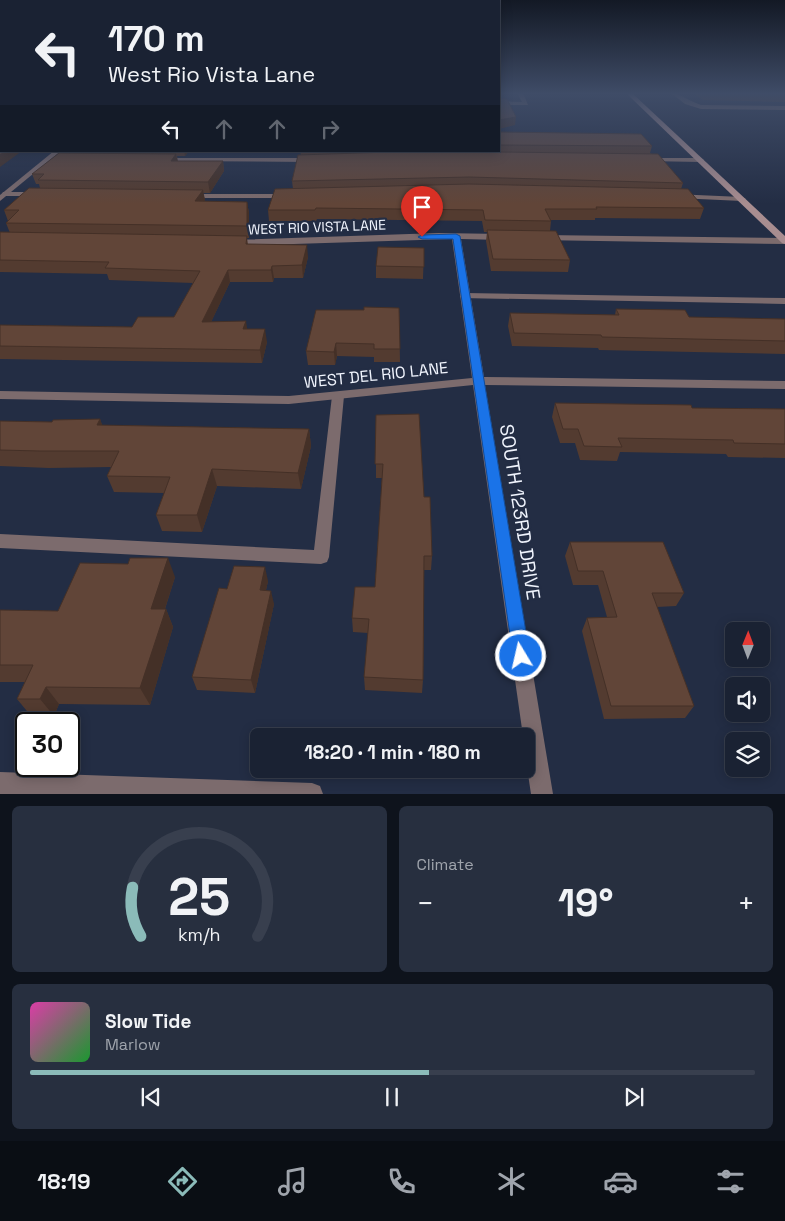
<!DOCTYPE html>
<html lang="en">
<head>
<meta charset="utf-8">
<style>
  body { margin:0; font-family:"Space Grotesk",sans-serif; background:#272f3f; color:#f1f3f6; height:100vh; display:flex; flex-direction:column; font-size:19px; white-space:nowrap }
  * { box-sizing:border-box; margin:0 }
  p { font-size:16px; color:#9fa4ac }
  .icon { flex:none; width:28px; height:28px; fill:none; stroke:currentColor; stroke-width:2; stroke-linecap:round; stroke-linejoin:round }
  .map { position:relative; height:794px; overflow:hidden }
  .side { display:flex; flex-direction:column; gap:12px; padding:12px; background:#0e131c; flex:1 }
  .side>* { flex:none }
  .hud { position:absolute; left:0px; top:0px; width:500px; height:152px; box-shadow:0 2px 12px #0003,0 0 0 1px #383f4e; background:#1a2233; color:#f1f3f6; overflow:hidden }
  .needle { width:32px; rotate:1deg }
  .fabs { position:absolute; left:725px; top:622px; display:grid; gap:10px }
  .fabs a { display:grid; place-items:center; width:45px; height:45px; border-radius:8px; background:#1a2233; box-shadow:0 2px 12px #0003,0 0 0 1px #383f4e; font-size:25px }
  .speed { position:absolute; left:15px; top:712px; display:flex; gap:10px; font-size:25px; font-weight:700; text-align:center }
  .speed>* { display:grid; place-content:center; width:65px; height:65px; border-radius:50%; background:#1a2233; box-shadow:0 2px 12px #0003,0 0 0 1px #383f4e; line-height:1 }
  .speed .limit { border:2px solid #111; border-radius:8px; background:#fff; color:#111 }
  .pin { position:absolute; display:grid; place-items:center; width:42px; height:42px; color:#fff; margin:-51px -21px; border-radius:50% 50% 50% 0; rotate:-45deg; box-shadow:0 0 5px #0007 }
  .pin .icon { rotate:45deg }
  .me { position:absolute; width:55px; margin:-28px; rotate:351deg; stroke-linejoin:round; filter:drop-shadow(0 0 4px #0008) }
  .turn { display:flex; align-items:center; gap:18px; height:105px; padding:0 25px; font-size:22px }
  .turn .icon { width:65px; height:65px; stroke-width:2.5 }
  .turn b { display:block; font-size:35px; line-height:42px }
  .lanes { display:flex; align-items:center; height:48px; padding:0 25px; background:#0003; justify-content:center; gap:25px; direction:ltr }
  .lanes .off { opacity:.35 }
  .big { font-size:38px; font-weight:700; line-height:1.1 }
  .side .card { flex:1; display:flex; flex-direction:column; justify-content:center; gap:8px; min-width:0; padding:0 18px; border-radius:8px; background:#272f3f }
  .side .dial { align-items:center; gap:0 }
  .dial svg { height:130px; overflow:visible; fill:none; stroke:#383f4e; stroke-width:7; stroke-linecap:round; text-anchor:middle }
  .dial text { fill:#f1f3f6; stroke:none }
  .song { display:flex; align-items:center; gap:15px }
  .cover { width:60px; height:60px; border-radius:8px; background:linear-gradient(135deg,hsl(320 70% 55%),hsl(130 70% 35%)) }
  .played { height:5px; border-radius:2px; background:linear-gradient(90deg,#8bbbb9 55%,#383f4e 55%) }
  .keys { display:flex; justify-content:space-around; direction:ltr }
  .heat { display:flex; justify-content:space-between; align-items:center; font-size:28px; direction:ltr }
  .side .tiles { flex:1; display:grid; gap:12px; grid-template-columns:1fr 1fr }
  .card:last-child { grid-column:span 2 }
  .trip { position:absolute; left:250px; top:728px; width:285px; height:50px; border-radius:8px; background:#1a2233; box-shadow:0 2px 12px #0003,0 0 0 1px #383f4e; font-weight:700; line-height:50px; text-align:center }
  .menu { display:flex; height:80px; justify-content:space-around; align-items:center; background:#0a0e14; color:#9fa4ac }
  .menu .icon { width:35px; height:35px }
  .menu .selected { color:#8bbbb9 }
  .menu b { font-size:22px; color:#f1f3f6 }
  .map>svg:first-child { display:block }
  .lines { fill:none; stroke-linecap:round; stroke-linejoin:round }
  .service { fill:#7c6b6d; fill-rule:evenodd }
  .minor { fill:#7c6b6d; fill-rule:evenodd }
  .secondary { fill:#a88d90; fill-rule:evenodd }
  .wall { fill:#533b30 }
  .shaded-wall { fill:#443027 }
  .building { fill:#614538; stroke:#443027 }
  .route { fill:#1a73e8; stroke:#114b97 }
  .labels { text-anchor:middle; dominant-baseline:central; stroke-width:4.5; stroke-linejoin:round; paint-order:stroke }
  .far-street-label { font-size:14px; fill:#f0f4fd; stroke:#232d44 }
  .street-label { font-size:16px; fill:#f0f4fd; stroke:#232d44 }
  .near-street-label { font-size:19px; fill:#f0f4fd; stroke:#232d44 }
</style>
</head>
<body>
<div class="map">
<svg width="785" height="794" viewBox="0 0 785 794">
  <rect width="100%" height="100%" fill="#232d44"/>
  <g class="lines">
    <g class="service">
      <polygon points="3,192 39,192 43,194 39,196 6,196 2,194"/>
      <polygon points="184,194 289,194 293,196 289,198 187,198 183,196"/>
      <polygon points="674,194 742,197 746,199 742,201 677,198 674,198"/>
      <polygon points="465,293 785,298 785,304 461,298 460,296"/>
      <polygon points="338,392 344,396 329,557 327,562 321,564 0,548 0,534 314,550 332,396"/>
    </g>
    <g class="minor">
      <polygon points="517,93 523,93 528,105 499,105 499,101 522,102"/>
      <path d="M671,93C679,93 691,102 701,105L785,106V110L701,109L685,104Z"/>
      <polygon points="54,151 61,151 0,201 0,195"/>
      <polygon points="162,158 314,158 317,160 314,162 160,161 159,160"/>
      <polygon points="644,158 701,158 704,160 701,162 646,161 644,160"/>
      <polygon points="439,233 502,234 506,237 502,240 461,239 484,377 785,381 785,389 485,385 553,794 531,794 526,761 526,736 523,736 473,385 289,404 0,399 0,391 289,396 472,378 452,239 232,246 228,243 232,240"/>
      <polygon points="542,235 785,238 785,244 539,240 539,236"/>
      <polygon points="0,772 312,783 320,786 323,794 0,794"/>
    </g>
    <polygon class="secondary" points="626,93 632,93 785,236 785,244 782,243"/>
  </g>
  <g class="wall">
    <polygon points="693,93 785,93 785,102 703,100"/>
    <polygon points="499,132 652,146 650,153 683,183 681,189 704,208 700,219 595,218 595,220 551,220 551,221 550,231 570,260 568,272 491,271 486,241 487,232 484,232 482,221 317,219 316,221 269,221 268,210 293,189 292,181 301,155 300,151 499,151"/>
    <polygon points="70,151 189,151 185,156 177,156 178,161 223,161 224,171 210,193 203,193 205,200 204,201 247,202 249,213 249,238 247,238 248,244 308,257 303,278 274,278 273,282 230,282 211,322 247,329 267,342 262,363 0,359 0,325 132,327 174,317 193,283 109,280 107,274 0,272 0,232 10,233 6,223 8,221 4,210 40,188 39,184 36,184 32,174 71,153"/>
    <polygon points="424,248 423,279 376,278 376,266"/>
    <polygon points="399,308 400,362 374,362 374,357 337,356 335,365 308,365 306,351 364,310"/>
    <polygon points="616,309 689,317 785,319 785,354 599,350 598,348 512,346 508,326 510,313 615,315"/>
    <polygon points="555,403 692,408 785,409 785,458 728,457 726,454 620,452 617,461 580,460 575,443 560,443 552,417"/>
    <polygon points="376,415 424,497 432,556 431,570 424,570 423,680 422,693 365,690 364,677 368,633 353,632 352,618 375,587 382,478 376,478"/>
    <polygon points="100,419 102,425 309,429 311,446 301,489 217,486 202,532 162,531 156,515 164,493 114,492 107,476 111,467 49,468 0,466 0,421 52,422"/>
    <polygon points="570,542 684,593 676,606 657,607 694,706 685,718 604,719 582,631 587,618 607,617 598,585 573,585 565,556"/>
    <polygon points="175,577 165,609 166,609 173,627 150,705 59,704 54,716 31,716 17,699 25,682 0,682 0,610 58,611"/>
    <polygon points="268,581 266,590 274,604 255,693 197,690 192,677 227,589"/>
  </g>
  <g class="shaded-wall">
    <polygon points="499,93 503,93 502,99 499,100"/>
    <polygon points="516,117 515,125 499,129 499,120"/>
    <polygon points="5,151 22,151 0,167 0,155"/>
    <polygon points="184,151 189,151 185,156"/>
    <polygon points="176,154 178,164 171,161"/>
    <polygon points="223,161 224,171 210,193 208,182"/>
    <polygon points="203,190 205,200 197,212 195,201"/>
    <polygon points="247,202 249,213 249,238 247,226"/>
    <polygon points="307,245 308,257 303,278 302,265"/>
    <polygon points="272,266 274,278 273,282 271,270"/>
    <polygon points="228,270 230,282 205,335 202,322"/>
    <polygon points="246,321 248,334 243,329"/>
    <polygon points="265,329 267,342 262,363 260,350"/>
    <polygon points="336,343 337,356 335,365 334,352"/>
    <polygon points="100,419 106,436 97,425"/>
    <polygon points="309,429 311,446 301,489 298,473"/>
    <polygon points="212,469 217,486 202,532 197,515"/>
    <polygon points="168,558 175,577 159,627 151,609"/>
    <polygon points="265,567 268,581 263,604 260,590"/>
    <polygon points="271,591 274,604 255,693 251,680"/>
    <polygon points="166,609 173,627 150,705 140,688"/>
    <polygon points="46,687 59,704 54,716 40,699"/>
  </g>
  <g class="building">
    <polygon points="499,98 507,99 516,117 499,120"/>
    <polygon points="0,129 1,129 1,151 5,151 0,155"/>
    <polygon points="499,132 641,134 652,146 499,145"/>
    <polygon points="421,151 658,154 683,183 469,177 292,181 298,155"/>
    <polygon points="59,153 176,154 171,161 223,161 208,182 38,180 44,174 32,174"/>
    <polygon points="469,184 688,189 704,208 596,207 597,209 545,209 551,221 485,220 483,210 316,208 315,210 268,210 275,189"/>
    <polygon points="29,188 203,190 195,201 247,202 247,226 6,223 19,210 4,210"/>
    <polygon points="487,230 556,231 570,260 493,259"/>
    <polygon points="0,232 247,236 246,244 307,245 302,265 272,266 271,270 228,270 202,322 246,321 243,329 265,329 260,350 0,346 0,325 132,327 138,317 174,317 200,271 105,268 109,262 0,260"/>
    <polygon points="378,247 424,248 424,267 376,266"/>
    <polygon points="364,307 399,308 400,349 374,349 374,344 336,343 334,352 306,351 316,310 364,310"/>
    <polygon points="616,309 685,310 689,317 785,319 785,341 602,337 601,335 514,333 510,313 619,315"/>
    <polygon points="555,403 691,405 692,408 785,409 785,444 734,443 733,440 618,438 622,447 584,446 578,429 563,429"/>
    <polygon points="419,414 424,497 430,497 432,556 424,556 423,680 364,677 369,619 352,618 355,587 375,587 383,464 375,464 376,415"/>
    <polygon points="100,419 97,425 309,429 298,473 212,469 197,515 156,515 170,477 107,476 119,451 40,451 0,450 0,421 52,422 53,420"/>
    <polygon points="570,542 663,542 684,593 652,593 694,706 611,706 587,618 617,617 603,571 578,571"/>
    <polygon points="130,558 168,558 151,609 166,609 140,688 46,687 40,699 17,699 33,665 0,665 0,610 58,611 80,563 128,564"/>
    <polygon points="234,566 265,567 260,590 271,591 251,680 192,677 219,588 227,589"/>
  </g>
  <linearGradient id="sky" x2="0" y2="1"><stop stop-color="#131925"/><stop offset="0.46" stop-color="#3f4c67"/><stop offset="1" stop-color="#3f4c67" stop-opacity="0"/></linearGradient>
  <rect width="785" height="204" fill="url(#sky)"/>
  <polygon class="route" points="456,234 460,236 530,656 527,662 521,664 515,662 513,656 453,239 422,239 418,237 422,235"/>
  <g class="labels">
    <g class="far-street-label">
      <text transform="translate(317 227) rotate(-2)">WEST RIO VISTA LANE</text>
    </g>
    <g class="street-label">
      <text transform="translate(376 375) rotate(-6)">WEST DEL RIO LANE</text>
    </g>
    <g class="near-street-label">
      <text transform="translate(520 512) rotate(81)">SOUTH 123RD DRIVE</text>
    </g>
  </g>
</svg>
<div class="fabs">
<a><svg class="needle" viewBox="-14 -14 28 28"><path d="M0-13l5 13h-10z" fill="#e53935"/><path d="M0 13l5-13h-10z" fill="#9fa4ac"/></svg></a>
<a><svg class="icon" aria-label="sound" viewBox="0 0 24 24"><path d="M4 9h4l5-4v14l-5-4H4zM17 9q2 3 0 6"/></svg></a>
<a><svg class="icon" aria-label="layers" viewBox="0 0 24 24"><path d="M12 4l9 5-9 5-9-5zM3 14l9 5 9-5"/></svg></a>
</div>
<div class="speed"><div class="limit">30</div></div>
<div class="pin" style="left:422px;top:237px;background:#d93025"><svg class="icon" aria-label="arrive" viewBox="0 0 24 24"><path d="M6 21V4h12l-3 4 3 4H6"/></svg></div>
<svg class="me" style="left:521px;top:656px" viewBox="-20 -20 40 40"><circle r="17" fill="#1a73e8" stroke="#fff" stroke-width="3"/><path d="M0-11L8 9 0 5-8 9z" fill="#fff"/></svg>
<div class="trip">18:20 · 1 min · 180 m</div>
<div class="hud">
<div class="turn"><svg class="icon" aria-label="left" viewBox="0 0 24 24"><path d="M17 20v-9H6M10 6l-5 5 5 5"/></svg><div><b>170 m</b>West Rio Vista Lane</div></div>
<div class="lanes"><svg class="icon" aria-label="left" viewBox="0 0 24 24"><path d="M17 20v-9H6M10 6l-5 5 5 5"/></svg><svg class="icon off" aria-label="ahead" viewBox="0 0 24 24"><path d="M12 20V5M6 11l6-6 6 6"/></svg><svg class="icon off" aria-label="ahead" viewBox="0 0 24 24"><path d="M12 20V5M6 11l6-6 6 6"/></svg><svg class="icon off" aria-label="right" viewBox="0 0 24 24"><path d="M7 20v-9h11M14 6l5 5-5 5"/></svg></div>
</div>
</div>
<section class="side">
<div class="tiles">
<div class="card dial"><svg viewBox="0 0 100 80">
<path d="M14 69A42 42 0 1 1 86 69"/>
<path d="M14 69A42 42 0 0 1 9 39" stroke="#8bbbb9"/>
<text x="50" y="56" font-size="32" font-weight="700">25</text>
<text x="50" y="72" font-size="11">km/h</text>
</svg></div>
<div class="card"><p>Climate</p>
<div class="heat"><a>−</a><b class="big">19°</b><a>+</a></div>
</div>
<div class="card">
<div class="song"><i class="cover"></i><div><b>Slow Tide</b><p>Marlow</p></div></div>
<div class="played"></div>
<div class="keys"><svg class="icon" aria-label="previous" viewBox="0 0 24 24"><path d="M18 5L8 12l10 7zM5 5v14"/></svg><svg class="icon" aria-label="pause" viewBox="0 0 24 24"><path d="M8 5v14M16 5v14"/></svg><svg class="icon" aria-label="next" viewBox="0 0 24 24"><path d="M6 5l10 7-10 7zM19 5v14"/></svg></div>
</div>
</div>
</section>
<nav class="menu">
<b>18:19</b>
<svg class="icon selected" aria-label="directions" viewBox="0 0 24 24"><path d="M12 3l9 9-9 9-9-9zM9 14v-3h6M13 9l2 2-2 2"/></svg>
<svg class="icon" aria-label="music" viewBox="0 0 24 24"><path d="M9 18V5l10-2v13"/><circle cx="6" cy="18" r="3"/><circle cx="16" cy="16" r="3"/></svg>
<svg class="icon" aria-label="phone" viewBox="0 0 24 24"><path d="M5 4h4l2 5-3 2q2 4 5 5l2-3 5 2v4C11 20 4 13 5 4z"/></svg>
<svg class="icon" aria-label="climate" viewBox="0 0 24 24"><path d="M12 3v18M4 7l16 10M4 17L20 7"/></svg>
<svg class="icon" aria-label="car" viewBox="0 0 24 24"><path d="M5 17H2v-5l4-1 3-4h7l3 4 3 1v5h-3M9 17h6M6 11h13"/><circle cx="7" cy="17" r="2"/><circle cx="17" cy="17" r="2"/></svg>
<svg class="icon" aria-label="filters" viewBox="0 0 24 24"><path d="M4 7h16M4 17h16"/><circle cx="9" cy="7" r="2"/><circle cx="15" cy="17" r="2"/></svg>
</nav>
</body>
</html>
